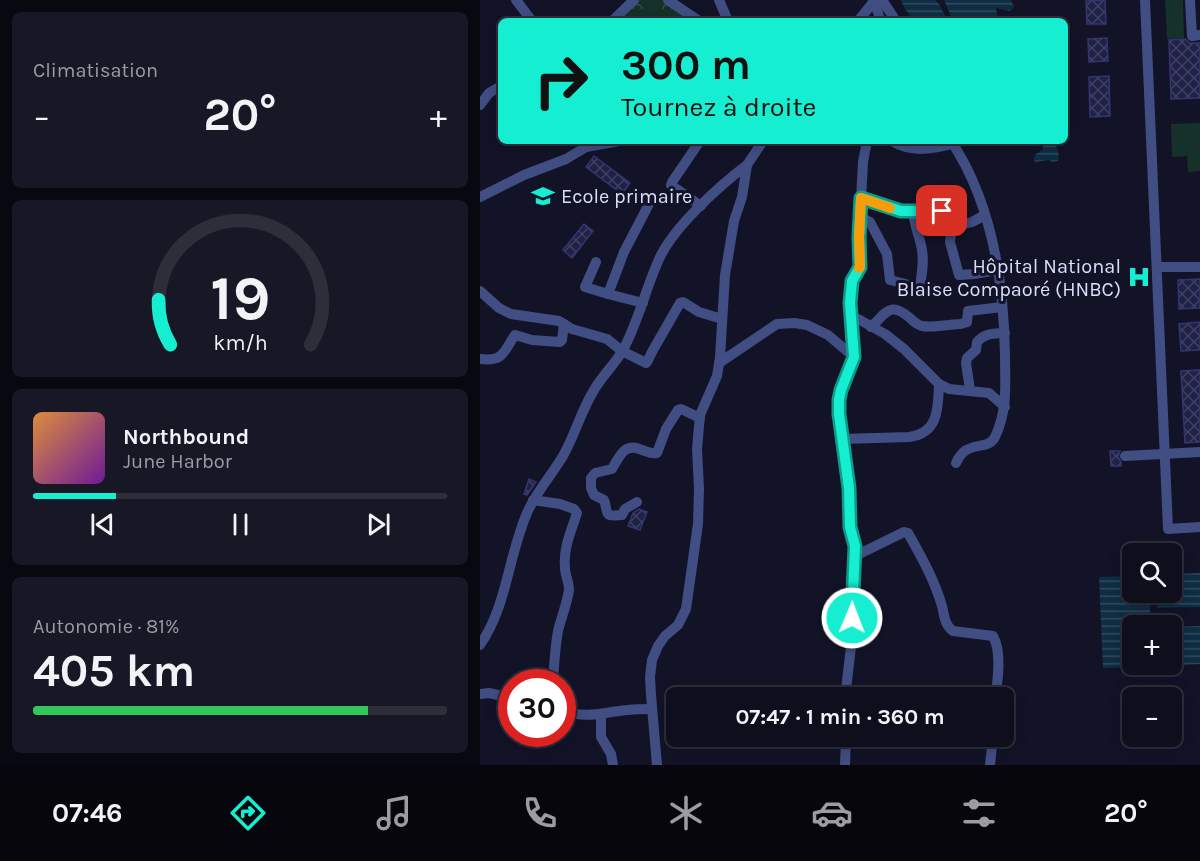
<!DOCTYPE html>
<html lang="fr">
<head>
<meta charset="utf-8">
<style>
  body { margin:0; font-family:Karla,sans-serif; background:#171726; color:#f1f3f6; height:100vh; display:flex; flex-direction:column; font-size:22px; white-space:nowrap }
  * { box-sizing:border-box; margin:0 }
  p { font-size:20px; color:#9b9ca4 }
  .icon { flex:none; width:33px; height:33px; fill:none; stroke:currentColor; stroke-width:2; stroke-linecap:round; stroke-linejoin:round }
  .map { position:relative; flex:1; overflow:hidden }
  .panel { display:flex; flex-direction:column; gap:12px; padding:12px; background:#080810; width:480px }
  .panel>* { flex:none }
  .hud { position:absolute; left:18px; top:18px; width:570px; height:126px; border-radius:9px; box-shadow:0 3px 15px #0003,0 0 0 2px #2e2e3b; background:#15eed0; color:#111; overflow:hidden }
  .buttons { position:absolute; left:642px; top:543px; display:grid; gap:12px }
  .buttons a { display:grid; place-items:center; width:60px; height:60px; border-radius:9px; background:#0e0e1d; box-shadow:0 3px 15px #0003,0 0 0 2px #2e2e3b; font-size:30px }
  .speed { position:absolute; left:18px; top:669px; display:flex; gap:12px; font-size:30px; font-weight:700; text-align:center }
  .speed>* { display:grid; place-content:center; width:78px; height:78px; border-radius:50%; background:#0e0e1d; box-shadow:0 3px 15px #0003,0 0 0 2px #2e2e3b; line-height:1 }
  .speed .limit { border:9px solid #d22; background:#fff; color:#111 }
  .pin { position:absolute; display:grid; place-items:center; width:51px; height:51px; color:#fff; margin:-26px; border-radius:12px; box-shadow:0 3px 9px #0006 }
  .me { position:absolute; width:66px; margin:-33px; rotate:1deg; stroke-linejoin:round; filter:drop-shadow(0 0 4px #0008) }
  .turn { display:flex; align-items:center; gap:21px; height:126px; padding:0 24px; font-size:27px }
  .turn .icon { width:78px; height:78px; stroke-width:2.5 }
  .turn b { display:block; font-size:42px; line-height:51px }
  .big { font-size:45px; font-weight:700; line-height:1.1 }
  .panel .widget { flex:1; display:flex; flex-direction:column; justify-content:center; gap:9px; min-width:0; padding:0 21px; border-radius:9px; background:#171726 }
  .panel .dial { align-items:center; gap:0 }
  .dial svg { height:156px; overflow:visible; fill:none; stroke:#2e2e3b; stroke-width:7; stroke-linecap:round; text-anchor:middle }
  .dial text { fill:#f1f3f6; stroke:none }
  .song { display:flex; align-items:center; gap:18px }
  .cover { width:72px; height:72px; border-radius:9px; background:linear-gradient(135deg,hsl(30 70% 55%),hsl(280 70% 35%)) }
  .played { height:6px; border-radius:3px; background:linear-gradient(90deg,#15eed0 20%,#2e2e3b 20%) }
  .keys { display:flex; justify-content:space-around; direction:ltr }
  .heat { display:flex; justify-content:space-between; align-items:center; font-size:33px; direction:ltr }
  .charge { height:9px; border-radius:4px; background:linear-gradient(90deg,#34c759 81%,#2e2e3b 0) }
  .trip { position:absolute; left:186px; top:687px; width:348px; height:60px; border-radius:9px; background:#0e0e1d; box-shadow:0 3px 15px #0003,0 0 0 2px #2e2e3b; font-weight:700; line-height:60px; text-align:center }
  .tabs { display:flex; height:96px; justify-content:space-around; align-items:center; background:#06060c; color:#9b9ca4 }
  .tabs .icon { width:42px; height:42px }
  .tabs .current { color:#15eed0 }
  .tabs b { font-size:27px; color:#f1f3f6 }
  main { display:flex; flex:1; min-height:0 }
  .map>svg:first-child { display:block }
  .green { fill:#153129 }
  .forest { fill:url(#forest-crowns) }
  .water { fill:url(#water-rules) }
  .building { fill:url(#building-cross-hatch); stroke:#333571; stroke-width:1.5 }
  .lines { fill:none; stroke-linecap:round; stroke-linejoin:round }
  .minor { stroke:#404e83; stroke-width:10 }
  .route-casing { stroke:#0e9b87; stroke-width:15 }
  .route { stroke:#15eed0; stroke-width:10 }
  .slow { stroke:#f59e0b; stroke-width:10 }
  .labels { text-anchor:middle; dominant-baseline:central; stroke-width:6; stroke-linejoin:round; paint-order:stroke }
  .poi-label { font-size:20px; fill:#dbdffc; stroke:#121327; text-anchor:start }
</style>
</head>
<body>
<main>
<section class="panel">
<div class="widget"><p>Climatisation</p>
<div class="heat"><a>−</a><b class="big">20°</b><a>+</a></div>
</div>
<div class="widget dial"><svg viewBox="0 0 100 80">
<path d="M14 69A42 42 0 1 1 86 69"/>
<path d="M14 69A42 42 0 0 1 8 46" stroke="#15eed0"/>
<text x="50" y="56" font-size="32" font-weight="700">19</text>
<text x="50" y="72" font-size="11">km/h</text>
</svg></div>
<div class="widget">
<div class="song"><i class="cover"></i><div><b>Northbound</b><p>June Harbor</p></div></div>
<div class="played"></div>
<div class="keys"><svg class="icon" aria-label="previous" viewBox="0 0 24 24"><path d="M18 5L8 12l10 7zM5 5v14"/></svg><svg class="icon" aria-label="pause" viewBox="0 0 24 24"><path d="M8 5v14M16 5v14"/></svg><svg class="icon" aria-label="next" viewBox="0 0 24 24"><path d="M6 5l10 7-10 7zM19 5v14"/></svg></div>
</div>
<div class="widget"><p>Autonomie · 81%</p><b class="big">405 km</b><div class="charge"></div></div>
</section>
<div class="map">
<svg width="720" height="765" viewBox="0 0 720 765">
  <defs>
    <pattern id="forest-crowns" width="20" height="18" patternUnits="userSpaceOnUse" patternTransform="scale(1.5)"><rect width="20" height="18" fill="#153129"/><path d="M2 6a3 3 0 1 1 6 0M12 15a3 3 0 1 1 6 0" fill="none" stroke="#364e49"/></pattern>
    <pattern id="water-rules" width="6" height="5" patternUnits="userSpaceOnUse" patternTransform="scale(1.5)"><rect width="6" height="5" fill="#0f2e43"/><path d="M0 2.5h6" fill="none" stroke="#314c5f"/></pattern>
    <pattern id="building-cross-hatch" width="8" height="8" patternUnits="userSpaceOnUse" patternTransform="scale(1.5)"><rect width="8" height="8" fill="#1f2147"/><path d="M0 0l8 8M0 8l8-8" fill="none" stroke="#3f4162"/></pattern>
  </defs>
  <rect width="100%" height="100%" fill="#121327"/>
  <g class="green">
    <polygon points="685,0 703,0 704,38 687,39"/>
    <polygon points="720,123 720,171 708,172 707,156 692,157 691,124"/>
  </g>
  <polygon class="forest" points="158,0 183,0 211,21 135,21"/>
  <g class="water">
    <polygon points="421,0 455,0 459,4 468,21 434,21 425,9"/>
    <polygon points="464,0 531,0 534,7 530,11 516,8 518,21 473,21"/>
    <path d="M560,141H574C577,148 580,154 578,161L572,162L569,160L555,162L554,160L555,155L563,149V146Z"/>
    <polygon points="720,573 720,607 677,608 677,593 692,592 692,574"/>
    <polygon points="652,576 652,592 669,593 671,625 652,626 652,664 673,665 673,666 623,668 619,577"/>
    <polygon points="720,626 720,664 680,666 692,664 692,627"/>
  </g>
  <g class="building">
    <polygon points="625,0 626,24 607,24 606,1"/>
    <polygon points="627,38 628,61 609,62 608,39"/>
    <polygon points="705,39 710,43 720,43 720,98 691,99 689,40"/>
    <polygon points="629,76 630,116 610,117 609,77"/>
    <polygon points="114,156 150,183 142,194 106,167"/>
    <polygon points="104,224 113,231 92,258 83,250"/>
    <polygon points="720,279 720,308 699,309 698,280"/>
    <polygon points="720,322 720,350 701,351 699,324"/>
    <polygon points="720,370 720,442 705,443 701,371"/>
    <polygon points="630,451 640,451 638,457 641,462 641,466 631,466"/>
    <polygon points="49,479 56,482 47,495 44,494"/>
    <polygon points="159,509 167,512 160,530 148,526 153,513"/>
  </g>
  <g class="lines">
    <g class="minor">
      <polyline points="36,0 52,21"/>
      <polyline points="188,0 219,21"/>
      <polyline points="239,0 248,21"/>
      <polyline points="402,0 416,21"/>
      <polyline points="665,0 688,529 720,527"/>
      <polyline points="710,0 712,36 720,35"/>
      <polyline points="393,2 398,12 400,21"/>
      <polyline points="132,21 154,0"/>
      <polyline points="378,21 395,0"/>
      <polyline points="0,105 9,93 21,86"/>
      <polyline points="220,141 192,182 191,185 221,206"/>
      <path d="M412,141C431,153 452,149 473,144"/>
      <path d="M471,141C512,202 524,284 525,356C525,385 528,409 515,437C510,447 500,444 491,448C484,450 479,456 476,463"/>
      <polyline points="0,197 44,175 86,159 106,147 139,141"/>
      <polyline points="381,198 421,211 462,211 468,213 476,223 480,225 492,222 505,215"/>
      <path d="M380,217L390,222L407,254L410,280L437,287L440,286C442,274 444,262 442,250C440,237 434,225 433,211"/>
      <polyline points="473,219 470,242 479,275 494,274 517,270"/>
      <polyline points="116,262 105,287 128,294"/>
      <polyline points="677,267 720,267"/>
      <polyline points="0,291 19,308 31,314 79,321 92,329 127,339 142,351 166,363 167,362 173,350 200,303 203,302 219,312 242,319"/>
      <polyline points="163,303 128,294 144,252 169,204"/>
      <polyline points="371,315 405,334 424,349 459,384 469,389 509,393 525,407"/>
      <path d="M391,327C407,312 410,301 430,318C434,322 437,325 442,326C453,328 470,324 481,324L487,322L488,311L522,307"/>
      <path d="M0,359C25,362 24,350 35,335L52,340L80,342L82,340L84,324"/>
      <polyline points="239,363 297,324 314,323 327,325 348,335 374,357"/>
      <path d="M490,390L486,363L487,358L496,350L497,342C505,333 513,334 525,333"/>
      <path d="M362,439L429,437C459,433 458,408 459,384"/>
      <polyline points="645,456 720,452"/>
      <path d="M53,500L80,504L94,509L97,513C91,532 83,548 85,568C85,575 89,582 89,590C87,604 81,618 78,631C75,648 74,665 73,682"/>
      <path d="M157,502L145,509L142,515C122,517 129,513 124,500L114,495L111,488V478L115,473L132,469C140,455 145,442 162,450C168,452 171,454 177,453L186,429L198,410L201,409L220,418"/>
      <path d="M375,556L424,532L428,533C441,556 455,581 462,606C464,615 465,626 473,631L513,636C522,652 518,680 515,698"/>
      <path d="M0,645C27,606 28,557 47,513C56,492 71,476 83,456C95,435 101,411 114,390C122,376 135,364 143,350C159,320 166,287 180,257C195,226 239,186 267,165"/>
      <polyline points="0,694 9,693 32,698"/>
      <polyline points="365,698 372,638 375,546 371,527 369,488 362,439 359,414 359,401 361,390 374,357 370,303 372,281 380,267 379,237 383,162 387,141"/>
      <path d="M82,711C109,719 123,712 148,710C156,709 164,709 172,709"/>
      <polyline points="121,714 121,737 131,754 133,765"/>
      <polyline points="177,765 171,695 170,677 172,660 178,646 185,636 198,625 206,609 218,524 219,489 217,449 220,415 237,376 240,357 245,275 254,221 262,197 267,165 283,141"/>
      <polyline points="365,765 366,736"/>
      <polyline points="510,765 513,736"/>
    </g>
  </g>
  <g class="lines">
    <g class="route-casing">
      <polyline id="route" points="372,618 375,546 370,527 369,488 359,414 359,400 361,390 374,357 370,303 372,281 380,267 379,237 381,198 421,211 462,211"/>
    </g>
    <use href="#route" class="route"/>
    <polyline class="slow" points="379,268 380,267 379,237 381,198 410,208"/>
  </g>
  <defs>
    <g id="school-bare" transform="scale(1.8)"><path d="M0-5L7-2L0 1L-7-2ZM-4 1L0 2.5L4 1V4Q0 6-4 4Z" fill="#15eed0" stroke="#121327" stroke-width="2.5" paint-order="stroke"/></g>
    <g id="hospital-bare" transform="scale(1.8)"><path d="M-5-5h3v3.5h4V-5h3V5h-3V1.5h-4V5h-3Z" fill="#15eed0" stroke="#121327" stroke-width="2.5" paint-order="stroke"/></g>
  </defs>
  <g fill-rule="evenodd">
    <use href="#school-bare" x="63" y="196"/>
    <use href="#hospital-bare" x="659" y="277"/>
  </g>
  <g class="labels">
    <g class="poi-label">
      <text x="81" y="196">Ecole primaire</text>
      <text x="641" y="266" text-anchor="end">Hôpital National<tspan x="641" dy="23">Blaise Compaoré (HNBC)</tspan></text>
    </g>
  </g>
</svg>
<div class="buttons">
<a><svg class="icon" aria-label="search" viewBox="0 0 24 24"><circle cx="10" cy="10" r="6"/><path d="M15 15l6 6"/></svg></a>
<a>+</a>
<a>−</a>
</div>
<div class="speed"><div class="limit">30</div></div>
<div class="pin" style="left:462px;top:211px;background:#d93025"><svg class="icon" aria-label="arrive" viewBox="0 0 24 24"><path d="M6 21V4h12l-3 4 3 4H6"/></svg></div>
<svg class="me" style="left:372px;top:618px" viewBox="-20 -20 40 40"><circle r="17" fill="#15eed0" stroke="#fff" stroke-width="3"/><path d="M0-11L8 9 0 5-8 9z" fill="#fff"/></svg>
<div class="trip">07:47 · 1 min · 360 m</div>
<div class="hud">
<div class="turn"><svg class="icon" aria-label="right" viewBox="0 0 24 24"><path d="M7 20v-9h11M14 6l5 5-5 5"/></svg><div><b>300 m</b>Tournez à droite</div></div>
</div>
</div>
</main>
<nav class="tabs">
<b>07:46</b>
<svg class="icon current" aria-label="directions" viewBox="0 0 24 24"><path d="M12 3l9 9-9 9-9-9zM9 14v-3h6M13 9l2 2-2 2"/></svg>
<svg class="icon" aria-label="music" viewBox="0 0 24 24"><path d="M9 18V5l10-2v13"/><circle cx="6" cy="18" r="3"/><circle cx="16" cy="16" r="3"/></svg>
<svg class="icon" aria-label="phone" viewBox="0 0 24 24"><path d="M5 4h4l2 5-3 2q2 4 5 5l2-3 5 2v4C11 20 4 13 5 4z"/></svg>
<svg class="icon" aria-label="climate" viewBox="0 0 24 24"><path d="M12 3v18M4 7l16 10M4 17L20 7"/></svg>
<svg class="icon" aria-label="car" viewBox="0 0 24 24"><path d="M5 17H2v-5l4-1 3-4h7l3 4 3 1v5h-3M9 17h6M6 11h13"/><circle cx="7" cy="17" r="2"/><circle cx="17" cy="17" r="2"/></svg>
<svg class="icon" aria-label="filters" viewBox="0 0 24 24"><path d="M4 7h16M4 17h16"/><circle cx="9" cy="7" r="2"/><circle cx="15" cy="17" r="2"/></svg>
<b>20°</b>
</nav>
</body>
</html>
